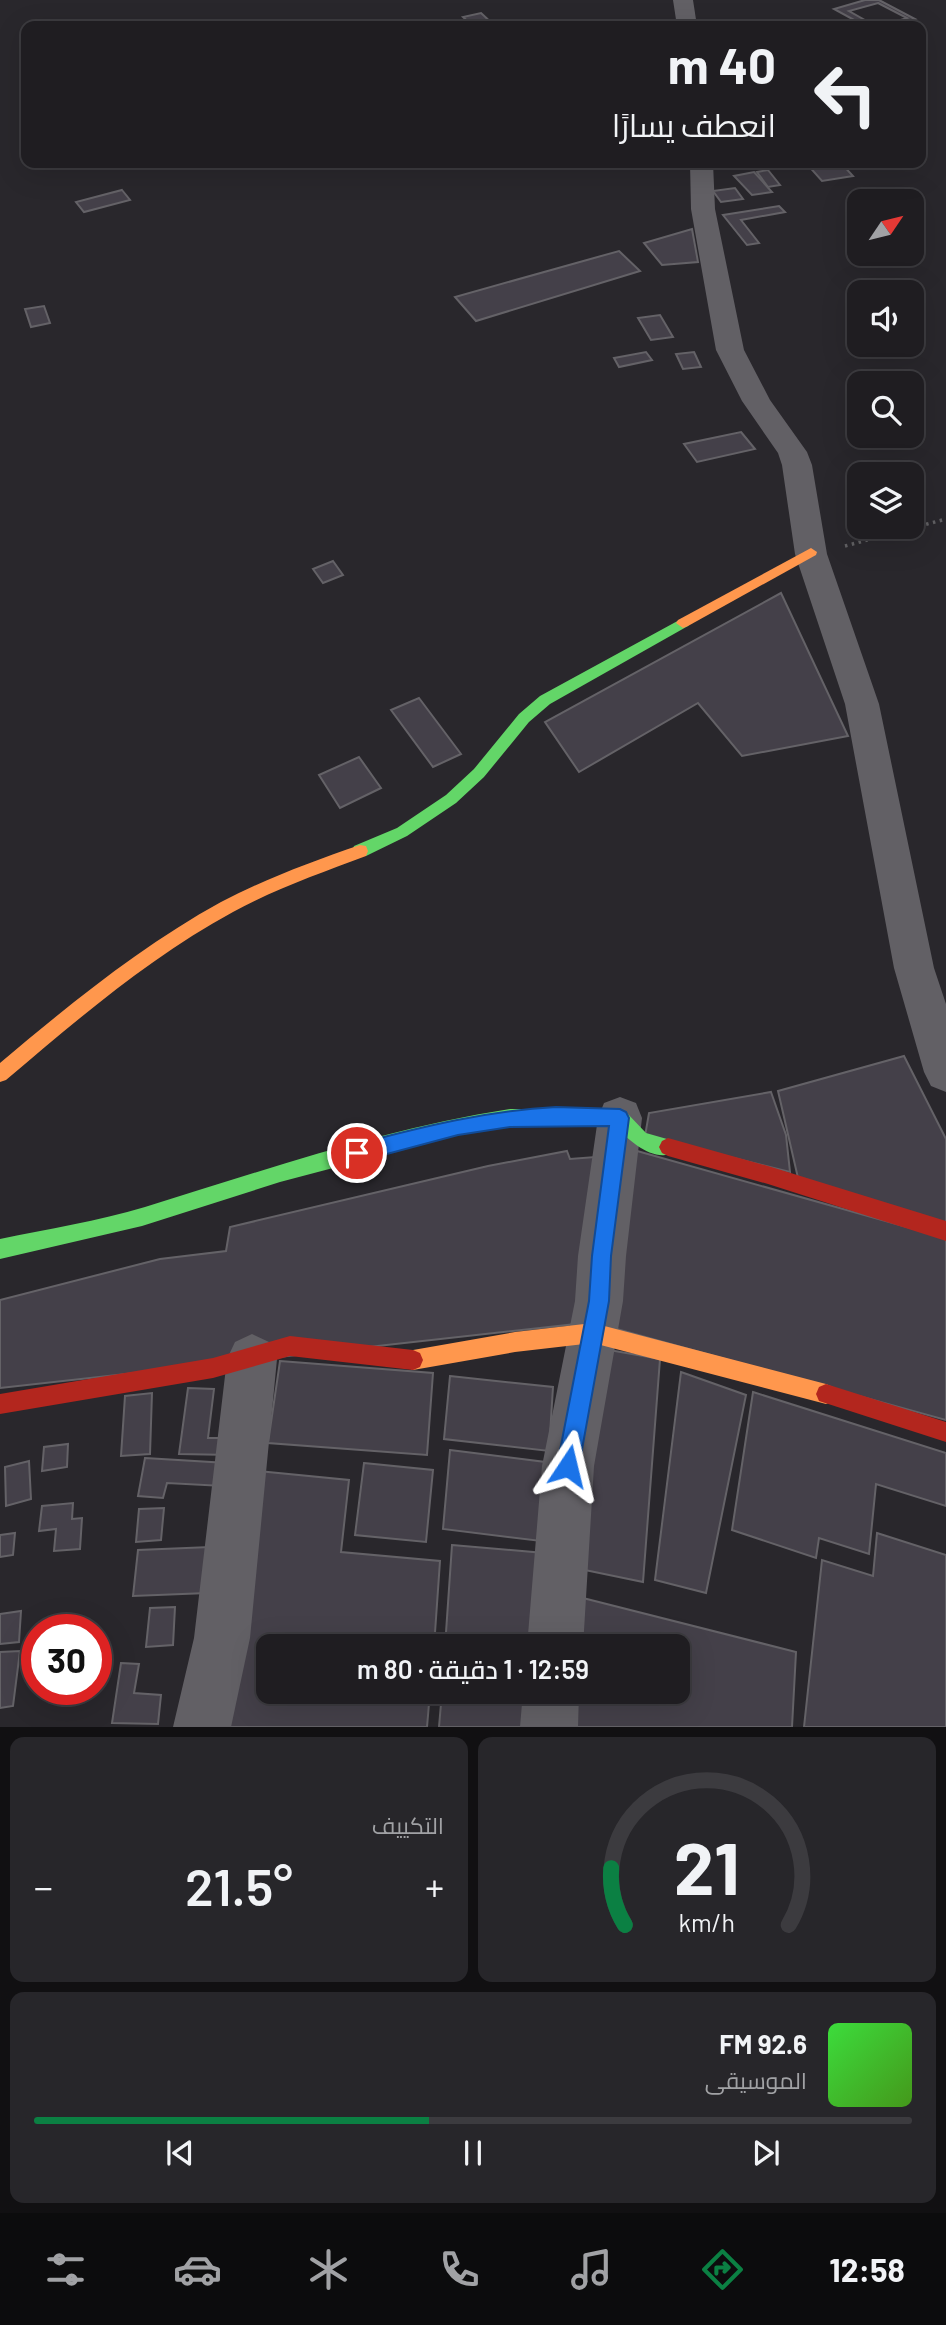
<!DOCTYPE html>
<html lang="ar">
<head>
<meta charset="utf-8">
<style>
  body { margin:0; font-family:Barlow,Cairo,sans-serif; background:#27262a; color:#f1f3f6; direction:rtl; height:100vh; display:flex; flex-direction:column; font-size:26px; white-space:nowrap }
  * { box-sizing:border-box; margin:0 }
  p { font-size:23px; color:#a1a2a5 }
  .icon { flex:none; width:38px; height:38px; fill:none; stroke:currentColor; stroke-width:2; stroke-linecap:round; stroke-linejoin:round }
  .map { position:relative; height:1727px; overflow:hidden; direction:ltr }
  .details { display:flex; flex-direction:column; gap:10px; padding:10px; background:#111012; flex:1 }
  .details>* { flex:none }
  .guide { position:absolute; left:21px; top:21px; width:905px; height:147px; border-radius:14px; box-shadow:0 7px 28px #0002,0 0 0 2px #3c3b3f; direction:rtl; background:#1f1d21; color:#f1f3f6; overflow:hidden }
  .needle { width:46px; rotate:55deg }
  .controls { position:absolute; left:847px; top:189px; display:grid; gap:14px }
  .controls a { display:grid; place-items:center; width:77px; height:77px; border-radius:14px; background:#1f1d21; box-shadow:0 7px 28px #0002,0 0 0 2px #3c3b3f; font-size:35px }
  .speed { position:absolute; left:21px; top:1614px; display:flex; gap:14px; font-size:35px; font-weight:700; text-align:center }
  .speed>* { display:grid; place-content:center; width:91px; height:91px; border-radius:50%; background:#1f1d21; box-shadow:0 7px 28px #0002,0 0 0 2px #3c3b3f; line-height:1 }
  .speed .limit { border:10px solid #d22; background:#fff; color:#111 }
  .pin { position:absolute; display:grid; place-items:center; width:60px; height:60px; color:#fff; margin:-30px; border:4px solid #fff; border-radius:50%; box-shadow:0 2px 7px #0007 }
  .me { position:absolute; width:77px; margin:-38px; rotate:10deg; stroke-linejoin:round; filter:drop-shadow(0 0 5px #0008) }
  .turn { display:flex; align-items:center; gap:24px; height:147px; padding:0 35px; font-size:32px }
  .turn .icon { width:91px; height:91px; stroke-width:2.5 }
  .turn b { display:block; font-size:49px; line-height:60px }
  .big { font-size:52px; font-weight:600; line-height:1.1 }
  .details .tile { flex:1; display:flex; flex-direction:column; justify-content:center; gap:10px; min-width:0; padding:0 24px; border-radius:14px; background:#27262a }
  .details .dial { align-items:center; gap:0 }
  .dial svg { height:182px; overflow:visible; fill:none; stroke:#3c3b3f; stroke-width:7; stroke-linecap:round; text-anchor:middle }
  .dial text { fill:#f1f3f6; stroke:none }
  .song { display:flex; align-items:center; gap:21px }
  .cover { width:84px; height:84px; border-radius:10px; background:linear-gradient(135deg,hsl(120 70% 55%),hsl(100 70% 35%)) }
  .played { height:7px; border-radius:4px; background:linear-gradient(90deg,#0b8043 45%,#3c3b3f 45%) }
  .keys { display:flex; justify-content:space-around; direction:ltr }
  .heat { display:flex; justify-content:space-between; align-items:center; font-size:38px; direction:ltr }
  .details .tiles { flex:1; display:grid; gap:10px; grid-template-columns:1fr 1fr }
  .tile:last-child { grid-column:span 2 }
  .trip { position:absolute; left:256px; top:1634px; width:434px; height:70px; border-radius:14px; background:#1f1d21; box-shadow:0 7px 28px #0002,0 0 0 2px #3c3b3f; font-weight:600; line-height:70px; text-align:center; direction:rtl }
  .dock { display:flex; height:112px; justify-content:space-around; align-items:center; background:#0c0c0d; color:#a1a2a5 }
  .dock .icon { width:49px; height:49px }
  .dock .selected { color:#0b8043 }
  .dock b { font-size:32px; color:#f1f3f6 }
  .map>svg:first-child { display:block }
  .building { fill:#444049; stroke:#646267; stroke-width:2; fill-rule:evenodd }
  .lines { fill:none; stroke-linecap:round; stroke-linejoin:round }
  .path { stroke:#616063; stroke-width:3.5; stroke-dasharray:2.5 4.5; stroke-linecap:butt }
  .street { fill:#626065; fill-rule:evenodd }
  .fast { fill:#63d668; fill-rule:evenodd }
  .slow { fill:#ff974d; fill-rule:evenodd }
  .jam { fill:#b3261e; fill-rule:evenodd }
  .route { fill:#1a73e8; stroke:#114b97; stroke-width:2 }
</style>
</head>
<body>
<div class="map">
<svg width="946" height="1727" viewBox="0 0 946 1727">
  <rect width="100%" height="100%" fill="#29272c"/>
  <g class="building">
    <path d="M865,0H879L915,19L890,26H865L834,9ZM878,3L907,18L885,25L880,22L872,24L849,11Z"/>
    <polygon points="481,13 495,26 473,26 463,17"/>
    <polygon points="806,163 841,163 853,176 822,181"/>
    <polygon points="768,170 780,185 768,187 757,172"/>
    <polygon points="754,172 772,192 752,195 734,176"/>
    <polygon points="735,188 743,199 721,202 713,191"/>
    <polygon points="122,190 130,200 84,212 76,202"/>
    <polygon points="779,206 785,212 741,220 759,243 747,245 723,215"/>
    <polygon points="692,229 698,262 662,265 644,243"/>
    <polygon points="619,251 640,271 476,321 455,297"/>
    <polygon points="44,306 50,323 31,327 25,309"/>
    <polygon points="660,315 673,337 651,340 638,318"/>
    <polygon points="646,352 652,360 619,367 614,358"/>
    <polygon points="694,352 701,367 683,369 676,354"/>
    <polygon points="741,432 755,449 697,462 684,444"/>
    <polygon points="333,561 343,575 323,583 313,569"/>
    <polygon points="781,593 848,736 742,756 698,703 579,772 545,722"/>
    <polygon points="419,698 461,754 433,767 391,710"/>
    <polygon points="359,757 381,788 340,808 319,775"/>
    <polygon points="904,1056 946,1139 946,1223 798,1178 778,1091"/>
    <polygon points="771,1092 786,1135 790,1172 645,1136 649,1113"/>
    <polygon points="623,1147 946,1238 946,1420 602,1325"/>
    <polygon points="567,1151 570,1159 608,1156 585,1323 0,1388 0,1300 160,1259 226,1251 230,1227 488,1166"/>
    <polygon points="598,1348 660,1359 643,1582 575,1568"/>
    <polygon points="280,1361 433,1373 427,1455 268,1443"/>
    <polygon points="681,1372 746,1395 706,1593 655,1580"/>
    <polygon points="450,1376 553,1387 549,1451 444,1439"/>
    <polygon points="188,1388 214,1389 208,1438 234,1438 232,1455 179,1454"/>
    <polygon points="753,1392 946,1453 946,1506 876,1484 869,1554 819,1538 816,1558 732,1530"/>
    <polygon points="152,1393 150,1454 121,1456 125,1396"/>
    <polygon points="68,1444 67,1467 42,1471 44,1447"/>
    <polygon points="450,1450 553,1463 549,1542 443,1529"/>
    <polygon points="145,1458 227,1463 223,1486 167,1483 163,1498 138,1496"/>
    <polygon points="29,1461 31,1499 6,1506 5,1467"/>
    <polygon points="364,1463 433,1470 426,1542 355,1535"/>
    <polygon points="258,1471 349,1480 341,1552 440,1561 434,1647 268,1647 268,1692 430,1692 427,1727 218,1727"/>
    <polygon points="73,1503 72,1519 82,1518 80,1549 54,1551 56,1529 39,1531 42,1506"/>
    <polygon points="164,1508 161,1540 136,1542 139,1509"/>
    <polygon points="15,1533 13,1555 0,1557 0,1535"/>
    <polygon points="877,1533 946,1555 946,1727 804,1727 822,1560 873,1576"/>
    <polygon points="452,1545 544,1553 541,1647 445,1647"/>
    <polygon points="210,1547 207,1593 133,1596 138,1550"/>
    <polygon points="579,1597 796,1652 792,1727 561,1727 566,1692 677,1692 677,1647 572,1647"/>
    <polygon points="175,1607 173,1645 146,1647 150,1608"/>
    <polygon points="21,1611 19,1642 0,1644 0,1614"/>
    <polygon points="20,1651 13,1706 0,1708 0,1652"/>
    <polygon points="121,1663 139,1664 134,1693 161,1695 158,1724 112,1723"/>
    <polygon points="442,1692 540,1692 539,1727 439,1727"/>
  </g>
  <g class="lines">
    <polyline class="path" points="845,546 946,519"/>
    <g class="street">
      <polygon points="673,0 693,0 697,26 677,26"/>
      <polygon points="690,163 713,163 715,209 744,350 770,400 807,452 812,465 827,554 879,704 934,968 946,1004 946,1092 931,1086 924,1072 894,968 845,704 795,554 782,465 778,453 742,401 716,350 691,209"/>
      <polygon points="620,1097 636,1103 642,1118 626,1256 623,1301 594,1466 583,1647 527,1647 542,1466 575,1301 578,1256 598,1118 604,1103"/>
      <polygon points="252,1334 269,1342 277,1359 250,1638 231,1727 173,1727 194,1638 227,1359 235,1342"/>
      <polygon points="523,1692 579,1692 578,1727 520,1727"/>
    </g>
    <g class="fast">
      <polygon points="683,618 688,620 690,623 688,626 550,704 529,722 484,777 456,803 407,836 366,856 354,856 352,851 354,846 397,828 446,795 474,769 519,714 540,696"/>
      <path d="M510,1109H620L626,1112L646,1133L674,1141L677,1147L674,1153C652,1162 630,1141 616,1127H510L458,1135L280,1182L142,1226L0,1259V1239C48,1229 98,1221 145,1207C266,1170 385,1128 510,1109Z"/>
    </g>
    <g class="slow">
      <polygon points="811,548 817,552 816,555 688,626 683,628 676,623 678,620"/>
      <path d="M360,845L366,846L368,851L366,856C321,873 275,889 233,912C150,957 78,1019 6,1080L0,1082V1063C70,1004 141,946 221,902C265,879 313,861 360,845Z"/>
      <polygon points="593,1323 826,1384 833,1387 836,1394 833,1401 826,1404 593,1343 515,1352 413,1370 406,1367 403,1360 406,1353 413,1350 515,1332"/>
    </g>
    <g class="jam">
      <polygon points="668,1138 768,1166 946,1221 946,1241 768,1184 668,1156 662,1153 659,1147 662,1141"/>
      <polygon points="290,1336 413,1350 420,1353 423,1360 420,1367 413,1370 290,1356 213,1378 0,1414 0,1394 213,1358"/>
      <polygon points="826,1384 946,1422 946,1442 819,1401 816,1394 819,1387"/>
    </g>
  </g>
  <path class="route" d="M556,1107L620,1109L626,1112L629,1118L611,1256L609,1301L579,1466L575,1473L568,1476L560,1473L557,1466L589,1301L592,1256L609,1126L510,1127L458,1135L357,1162L350,1159L347,1153L350,1147L357,1144C425,1126 486,1111 556,1107Z"/>
</svg>
<div class="controls">
<a><svg class="needle" viewBox="-14 -14 28 28"><path d="M0-13l5 13h-10z" fill="#e53935"/><path d="M0 13l5-13h-10z" fill="#a1a2a5"/></svg></a>
<a><svg class="icon" aria-label="sound" viewBox="0 0 24 24"><path d="M4 9h4l5-4v14l-5-4H4zM17 9q2 3 0 6"/></svg></a>
<a><svg class="icon" aria-label="search" viewBox="0 0 24 24"><circle cx="10" cy="10" r="6"/><path d="M15 15l6 6"/></svg></a>
<a><svg class="icon" aria-label="layers" viewBox="0 0 24 24"><path d="M12 4l9 5-9 5-9-5zM3 14l9 5 9-5"/></svg></a>
</div>
<div class="speed"><div class="limit">30</div></div>
<div class="pin" style="left:357px;top:1153px;background:#d93025"><svg class="icon" aria-label="arrive" viewBox="0 0 24 24"><path d="M6 21V4h12l-3 4 3 4H6"/></svg></div>
<svg class="me" style="left:568px;top:1466px" viewBox="-20 -20 40 40"><path d="M0-17L14 15 0 8-14 15z" fill="#1a73e8" stroke="#fff" stroke-width="4"/></svg>
<div class="trip">12:59 · 1 دقيقة · 80 m</div>
<div class="guide">
<div class="turn"><svg class="icon" aria-label="left" viewBox="0 0 24 24"><path d="M17 20v-9H6M10 6l-5 5 5 5"/></svg><div><b>40 m</b>انعطف يسارًا</div></div>
</div>
</div>
<section class="details">
<div class="tiles">
<div class="tile dial"><svg viewBox="0 0 100 80">
<path d="M14 69A42 42 0 1 1 86 69"/>
<path d="M14 69A42 42 0 0 1 8 44" stroke="#0b8043"/>
<text x="50" y="56" font-size="32" font-weight="700">21</text>
<text x="50" y="72" font-size="11">km/h</text>
</svg></div>
<div class="tile"><p>التكييف</p>
<div class="heat"><a>−</a><b class="big">21.5°</b><a>+</a></div>
</div>
<div class="tile">
<div class="song"><i class="cover"></i><div><b>92.6 FM</b><p>الموسيقى</p></div></div>
<div class="played"></div>
<div class="keys"><svg class="icon" aria-label="previous" viewBox="0 0 24 24"><path d="M18 5L8 12l10 7zM5 5v14"/></svg><svg class="icon" aria-label="pause" viewBox="0 0 24 24"><path d="M8 5v14M16 5v14"/></svg><svg class="icon" aria-label="next" viewBox="0 0 24 24"><path d="M6 5l10 7-10 7zM19 5v14"/></svg></div>
</div>
</div>
</section>
<nav class="dock">
<b>12:58</b>
<svg class="icon selected" aria-label="directions" viewBox="0 0 24 24"><path d="M12 3l9 9-9 9-9-9zM9 14v-3h6M13 9l2 2-2 2"/></svg>
<svg class="icon" aria-label="music" viewBox="0 0 24 24"><path d="M9 18V5l10-2v13"/><circle cx="6" cy="18" r="3"/><circle cx="16" cy="16" r="3"/></svg>
<svg class="icon" aria-label="phone" viewBox="0 0 24 24"><path d="M5 4h4l2 5-3 2q2 4 5 5l2-3 5 2v4C11 20 4 13 5 4z"/></svg>
<svg class="icon" aria-label="climate" viewBox="0 0 24 24"><path d="M12 3v18M4 7l16 10M4 17L20 7"/></svg>
<svg class="icon" aria-label="car" viewBox="0 0 24 24"><path d="M5 17H2v-5l4-1 3-4h7l3 4 3 1v5h-3M9 17h6M6 11h13"/><circle cx="7" cy="17" r="2"/><circle cx="17" cy="17" r="2"/></svg>
<svg class="icon" aria-label="filters" viewBox="0 0 24 24"><path d="M4 7h16M4 17h16"/><circle cx="9" cy="7" r="2"/><circle cx="15" cy="17" r="2"/></svg>
</nav>
</body>
</html>
